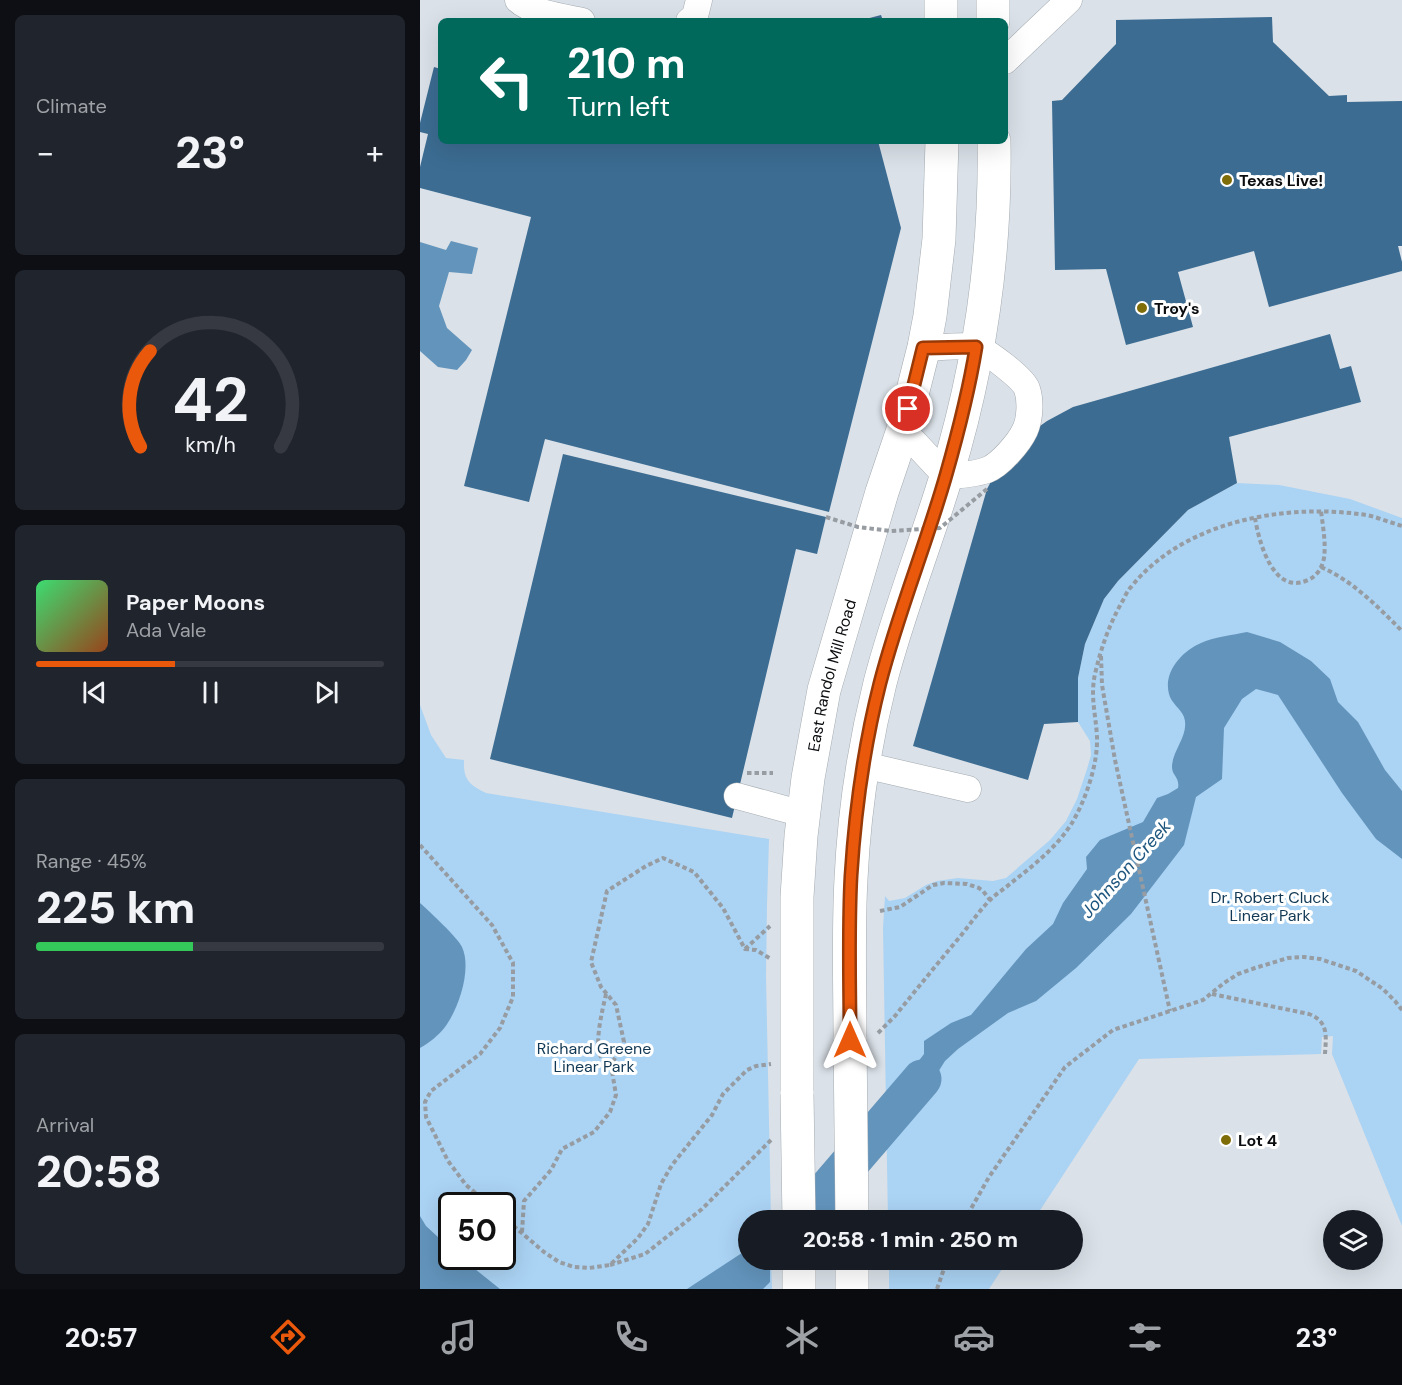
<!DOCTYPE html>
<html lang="en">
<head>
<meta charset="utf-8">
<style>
  body { margin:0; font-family:"DM Sans",sans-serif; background:#20242c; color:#f1f3f6; height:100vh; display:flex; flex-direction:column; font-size:22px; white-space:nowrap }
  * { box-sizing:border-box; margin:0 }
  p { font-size:20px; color:#9ea1a6 }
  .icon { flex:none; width:33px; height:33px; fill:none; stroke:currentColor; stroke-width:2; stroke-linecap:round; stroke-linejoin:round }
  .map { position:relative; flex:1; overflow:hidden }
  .sheet { display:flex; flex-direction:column; gap:15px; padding:15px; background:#0d0f14; width:420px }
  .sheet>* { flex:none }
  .guide { position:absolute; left:18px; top:18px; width:570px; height:126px; border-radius:9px; box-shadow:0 6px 24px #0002; background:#00695c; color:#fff; overflow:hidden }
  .fabs { position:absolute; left:903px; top:1210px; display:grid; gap:12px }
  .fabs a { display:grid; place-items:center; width:60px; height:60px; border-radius:50%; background:#171b24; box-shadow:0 6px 24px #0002; font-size:30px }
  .speed { position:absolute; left:18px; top:1192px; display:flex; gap:12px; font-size:30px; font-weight:700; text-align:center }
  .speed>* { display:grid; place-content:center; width:78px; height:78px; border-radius:50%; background:#171b24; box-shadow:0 6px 24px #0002; line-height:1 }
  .speed .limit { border:3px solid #111; border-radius:9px; background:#fff; color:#111 }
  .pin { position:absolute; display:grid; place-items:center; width:51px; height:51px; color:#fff; margin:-26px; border:3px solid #fff; border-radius:50%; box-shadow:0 2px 6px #0007 }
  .me { position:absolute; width:66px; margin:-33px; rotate:0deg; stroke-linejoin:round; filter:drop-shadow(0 0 4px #0008) }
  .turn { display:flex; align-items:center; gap:21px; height:126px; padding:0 30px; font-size:27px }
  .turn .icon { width:78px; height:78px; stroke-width:2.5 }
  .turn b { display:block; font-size:42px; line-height:51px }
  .big { font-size:45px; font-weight:800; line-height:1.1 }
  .sheet .card { flex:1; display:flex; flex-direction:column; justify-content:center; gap:9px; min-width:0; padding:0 21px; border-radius:9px; background:#20242c }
  .sheet .dial { align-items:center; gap:0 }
  .dial svg { height:156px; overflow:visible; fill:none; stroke:#363941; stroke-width:7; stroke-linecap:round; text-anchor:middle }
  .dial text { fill:#f1f3f6; stroke:none }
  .song { display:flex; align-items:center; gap:18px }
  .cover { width:72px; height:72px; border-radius:9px; background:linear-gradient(135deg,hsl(140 70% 55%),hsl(20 70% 35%)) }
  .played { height:6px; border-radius:3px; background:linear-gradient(90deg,#ea580c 40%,#363941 40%) }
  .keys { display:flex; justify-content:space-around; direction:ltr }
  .heat { display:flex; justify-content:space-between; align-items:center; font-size:33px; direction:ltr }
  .charge { height:9px; border-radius:4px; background:linear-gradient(90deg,#34c759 45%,#363941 0) }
  .trip { position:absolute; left:318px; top:1210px; width:345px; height:60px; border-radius:30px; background:#171b24; box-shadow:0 6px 24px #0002; font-weight:800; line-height:60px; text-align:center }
  .dock { display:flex; height:96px; justify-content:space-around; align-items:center; background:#090b0e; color:#9ea1a6 }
  .dock .icon { width:42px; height:42px }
  .dock .current { color:#ea580c }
  .dock b { font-size:27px; color:#f1f3f6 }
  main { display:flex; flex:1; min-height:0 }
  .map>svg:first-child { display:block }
  .green { fill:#abd3f4; fill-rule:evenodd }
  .water { fill:#6394bc }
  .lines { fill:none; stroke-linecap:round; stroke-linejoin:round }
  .river { stroke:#6394bc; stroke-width:39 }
  .building { fill:#3c6c92 }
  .minor-casing { stroke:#a4abb1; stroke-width:27 }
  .major-casing { stroke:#a4abb1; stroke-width:34 }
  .path { stroke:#969ca1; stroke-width:4; stroke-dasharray:4.5 3; stroke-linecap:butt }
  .minor { stroke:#fff; stroke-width:26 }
  .major { stroke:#fff; stroke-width:33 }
  .major-bridge-casing { stroke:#a4abb1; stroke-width:34; stroke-linecap:butt }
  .path-bridge { stroke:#969ca1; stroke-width:4; stroke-dasharray:4.5 3; stroke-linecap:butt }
  .major-bridge { stroke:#fff; stroke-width:33 }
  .route-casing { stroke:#983908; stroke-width:15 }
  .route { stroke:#ea580c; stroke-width:10 }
  .poi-dot { fill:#7f6d09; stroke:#fff; stroke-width:2 }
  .labels { text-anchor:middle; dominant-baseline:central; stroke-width:6; stroke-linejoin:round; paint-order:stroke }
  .poi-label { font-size:16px; font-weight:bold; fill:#0b0d0f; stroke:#fff; text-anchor:start }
  .street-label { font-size:16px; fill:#0b0d0f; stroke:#fff }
  .park-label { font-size:16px; fill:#113854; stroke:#fff }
  .water-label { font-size:18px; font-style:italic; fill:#1e567e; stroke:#fff }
</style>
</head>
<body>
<main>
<section class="sheet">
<div class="card"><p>Climate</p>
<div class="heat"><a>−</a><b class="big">23°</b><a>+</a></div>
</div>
<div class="card dial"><svg viewBox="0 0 100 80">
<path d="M14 69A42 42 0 1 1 86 69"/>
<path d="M14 69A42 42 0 0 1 19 20" stroke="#ea580c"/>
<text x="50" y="56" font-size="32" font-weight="700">42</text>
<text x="50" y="72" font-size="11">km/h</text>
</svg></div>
<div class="card">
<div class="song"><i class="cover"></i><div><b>Paper Moons</b><p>Ada Vale</p></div></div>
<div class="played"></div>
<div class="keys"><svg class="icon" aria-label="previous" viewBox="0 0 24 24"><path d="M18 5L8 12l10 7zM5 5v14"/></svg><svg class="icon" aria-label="pause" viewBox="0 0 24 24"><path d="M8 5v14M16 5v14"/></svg><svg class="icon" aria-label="next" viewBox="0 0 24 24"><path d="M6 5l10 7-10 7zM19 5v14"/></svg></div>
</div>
<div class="card"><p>Range · 45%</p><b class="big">225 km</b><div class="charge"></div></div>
<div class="card"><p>Arrival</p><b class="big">20:58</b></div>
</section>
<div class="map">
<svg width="982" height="1289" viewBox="0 0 982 1289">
  <rect width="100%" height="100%" fill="#dae1e8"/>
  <g class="green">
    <polygon points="817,483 859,485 930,499 982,518 982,1226 912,1054 913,1036 902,1037 901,1054 719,1059 613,1221 468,1221 463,928 465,896 469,901 485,898 506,885 517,881 538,878 573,881 586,878 630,840 646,821 657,799 667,769 671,755 670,741 658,722 658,678 665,644 684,599 698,581 768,510"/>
    <path d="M0,705L11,735L26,758L44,760C43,779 49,785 66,793L349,839L347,905L346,976L351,1221H328V1260H351L352,1289H0ZM32,1206H82V1257H32Z"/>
    <polygon points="469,1260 588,1260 569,1289 469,1289"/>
  </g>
  <g class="water">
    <polygon points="31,241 58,248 52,274 29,272 19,306 27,328 52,350 46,360 37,370 18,367 0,351 0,242 26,250"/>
    <path d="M827,632L860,642L891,661L910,679L918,702L938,722L965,770L982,791V859L956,839L922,793L858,695L836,689L822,699L804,728L802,779L776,797L764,845L711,914L656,968L616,1001L588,1013L538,1049L525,1061L503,1096L468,1143L467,1090L482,1083L504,1054V1041L531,1023L551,1015L606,949L633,924L643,903L667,869L666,857L680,840L723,822L737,798L748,794L758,788C760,777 752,776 752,767C752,750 770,735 764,717C761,709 751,703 749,694C743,672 762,651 781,643C793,637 813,635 827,632Z"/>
    <path d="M0,903C10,912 37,937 42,947C52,969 39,1008 25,1027C19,1035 9,1043 0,1048Z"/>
    <polygon points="0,1216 6,1226 31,1249 32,1257 40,1257 80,1289 0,1289"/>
    <polygon points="328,1249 328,1260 350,1260 350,1282 343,1289 267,1289"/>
  </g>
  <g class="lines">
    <polyline class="river" points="380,1221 502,1079"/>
  </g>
  <g class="building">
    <polygon points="461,15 463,21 442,21 442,20"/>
    <polygon points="852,17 853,42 909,96 927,95 927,102 982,101 982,246 978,246 982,262 982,271 849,307 834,251 758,272 773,327 706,345 686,269 635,270 632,101 642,100 696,44 696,20"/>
    <polygon points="14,67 21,69 21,141 458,141 481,228 409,512 125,439 109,502 44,486 111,217 0,188 0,167 8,134 0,132 0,123"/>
    <polygon points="910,334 920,369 931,366 941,402 809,437 817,483 768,510 698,581 684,599 665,644 658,678 658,722 624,724 608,780 493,746 567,489 576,472 613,431 627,421 653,407"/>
    <polygon points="143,454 406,517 397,554 376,549 312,818 70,759"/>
  </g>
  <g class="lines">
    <g class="minor-casing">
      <g id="minor">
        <path d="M98,0C112,13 144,17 162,21"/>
        <polyline points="269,21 275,16 279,0"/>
        <polyline points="585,61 649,0"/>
        <path d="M483,430L526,476C540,475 554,475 567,470C580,465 599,443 605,430C610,419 611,401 607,389C603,378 569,353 558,348C549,344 515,348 503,348"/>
        <polyline points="444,765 548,789"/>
        <polyline points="317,796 383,814"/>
      </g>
    </g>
    <g class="major-casing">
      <g id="major">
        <polyline points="521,0 521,21"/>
        <polyline points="573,0 573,21"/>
        <path d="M430,1040C430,987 428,933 431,879C434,814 444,747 460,683C478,613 505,546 526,477C559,369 576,254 574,141"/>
        <path id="s1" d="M377,1094V897L381,836L388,778L404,690L462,492L483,430L504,347L510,316L519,239L522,141"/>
        <polyline points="379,1260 379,1289"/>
        <polyline points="432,1260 432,1289"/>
      </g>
    </g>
    <g class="path">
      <path d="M835,518C839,542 853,596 888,580C897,576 902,568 904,558C906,543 903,527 901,511"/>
      <path d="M901,567C933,581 958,607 982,631"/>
      <polyline points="681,656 682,685 695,760 750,1011"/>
      <polyline points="327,773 353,773"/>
      <polyline points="0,845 72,925 93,963 93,997 80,1028 60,1054 11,1091 5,1102 6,1117 28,1161 46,1185 71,1206"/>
      <polyline points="460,911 480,907 513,885 524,883 547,884 559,888 563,891 570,900"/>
      <polyline points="325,949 350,926"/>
      <path d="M186,994C183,1008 172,1049 183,1060C183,1061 191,1065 191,1065"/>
      <path d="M792,994L889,1014C909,1022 906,1036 905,1054"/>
      <path d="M458,1033L475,1016C496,990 517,964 538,939C549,926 558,912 570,900C576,894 584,889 591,883C613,866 637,847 652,823C666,799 678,764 677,737C676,715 670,697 675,674C681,648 689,625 702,602C705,597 707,591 711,587C763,522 861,504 939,514C953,515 968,522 982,526"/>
      <polyline points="82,1216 124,1252 139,1262 154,1267 169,1268 190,1265 218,1238 228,1224 241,1184 252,1165 292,1115 303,1094 327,1070 336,1066 351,1064"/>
      <polyline points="544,1221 569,1177 645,1067 693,1030 783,1000 804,983 818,974 835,968 868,958 884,957 900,959 936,971 963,989 975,1001 982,1010"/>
      <polyline points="102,1232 104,1201 131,1170 142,1149 174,1132 190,1112 196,1095 191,1065 204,1042 196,1005 181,987 171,962 187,891 226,866 243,858 274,872 303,908 325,949 336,950 351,959"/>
      <polyline points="190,1265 225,1254 282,1209 351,1140"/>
      <polyline points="517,1289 527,1260"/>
    </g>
    <use href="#minor" class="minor"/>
    <use href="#major" class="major"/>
    <g class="major-bridge-casing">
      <g id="major-bridge">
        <polyline points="430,1040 432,1221"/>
        <polyline points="377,1094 379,1221"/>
      </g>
    </g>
    <polyline class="path-bridge" points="406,517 438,527 471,531 520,528 567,489"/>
    <use href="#major-bridge" class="major-bridge"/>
  </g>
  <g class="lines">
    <g class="route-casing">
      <path id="route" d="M430,1040C430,986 428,931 431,876C435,812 444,746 460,683C478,613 506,545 526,475C538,433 549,390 556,347L503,348L488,409"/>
    </g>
    <use href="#route" class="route"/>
  </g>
  <g class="poi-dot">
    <circle cx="807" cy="180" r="6"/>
    <circle cx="722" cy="308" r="6"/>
    <circle cx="806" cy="1140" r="6"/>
  </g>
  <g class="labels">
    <g class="poi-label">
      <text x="819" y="180">Texas Live!</text>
      <text x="734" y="308">Troy's</text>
      <text x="818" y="1140">Lot 4</text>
    </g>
    <g class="street-label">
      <text stroke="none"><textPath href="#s1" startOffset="422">East Randol Mill Road</textPath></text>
    </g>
    <g class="park-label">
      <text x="850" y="897">Dr. Robert Cluck<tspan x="850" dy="18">Linear Park</tspan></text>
      <text x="174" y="1048">Richard Greene<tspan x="174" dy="18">Linear Park</tspan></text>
    </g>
    <g class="water-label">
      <text transform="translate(706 869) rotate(-48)">Johnson Creek</text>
    </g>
  </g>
</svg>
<div class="fabs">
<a><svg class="icon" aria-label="layers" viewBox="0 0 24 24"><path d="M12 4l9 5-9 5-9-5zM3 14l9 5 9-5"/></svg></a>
</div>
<div class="speed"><div class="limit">50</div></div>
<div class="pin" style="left:488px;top:409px;background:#d93025"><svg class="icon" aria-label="arrive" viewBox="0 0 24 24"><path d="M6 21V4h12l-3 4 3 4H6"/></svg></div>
<svg class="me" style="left:430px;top:1040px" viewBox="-20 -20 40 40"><path d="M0-17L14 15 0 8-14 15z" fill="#ea580c" stroke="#fff" stroke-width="4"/></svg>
<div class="trip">20:58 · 1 min · 250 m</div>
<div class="guide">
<div class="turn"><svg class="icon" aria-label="left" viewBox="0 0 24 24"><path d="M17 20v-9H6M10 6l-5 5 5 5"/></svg><div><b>210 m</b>Turn left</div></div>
</div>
</div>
</main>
<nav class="dock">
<b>20:57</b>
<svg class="icon current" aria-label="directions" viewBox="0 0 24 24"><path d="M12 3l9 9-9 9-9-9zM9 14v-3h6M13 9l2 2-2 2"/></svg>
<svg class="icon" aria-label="music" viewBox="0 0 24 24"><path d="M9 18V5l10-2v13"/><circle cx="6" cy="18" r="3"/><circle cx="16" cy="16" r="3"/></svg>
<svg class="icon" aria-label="phone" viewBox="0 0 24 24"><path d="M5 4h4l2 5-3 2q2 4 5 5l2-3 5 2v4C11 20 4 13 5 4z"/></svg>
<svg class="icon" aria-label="climate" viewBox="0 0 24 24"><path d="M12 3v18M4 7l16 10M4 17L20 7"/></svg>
<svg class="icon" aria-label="car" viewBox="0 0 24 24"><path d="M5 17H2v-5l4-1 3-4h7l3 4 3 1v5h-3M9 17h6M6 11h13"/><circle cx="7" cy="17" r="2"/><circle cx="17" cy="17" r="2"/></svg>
<svg class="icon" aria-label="filters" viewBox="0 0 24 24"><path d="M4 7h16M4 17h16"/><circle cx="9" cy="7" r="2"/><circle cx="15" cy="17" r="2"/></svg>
<b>23°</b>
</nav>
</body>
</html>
